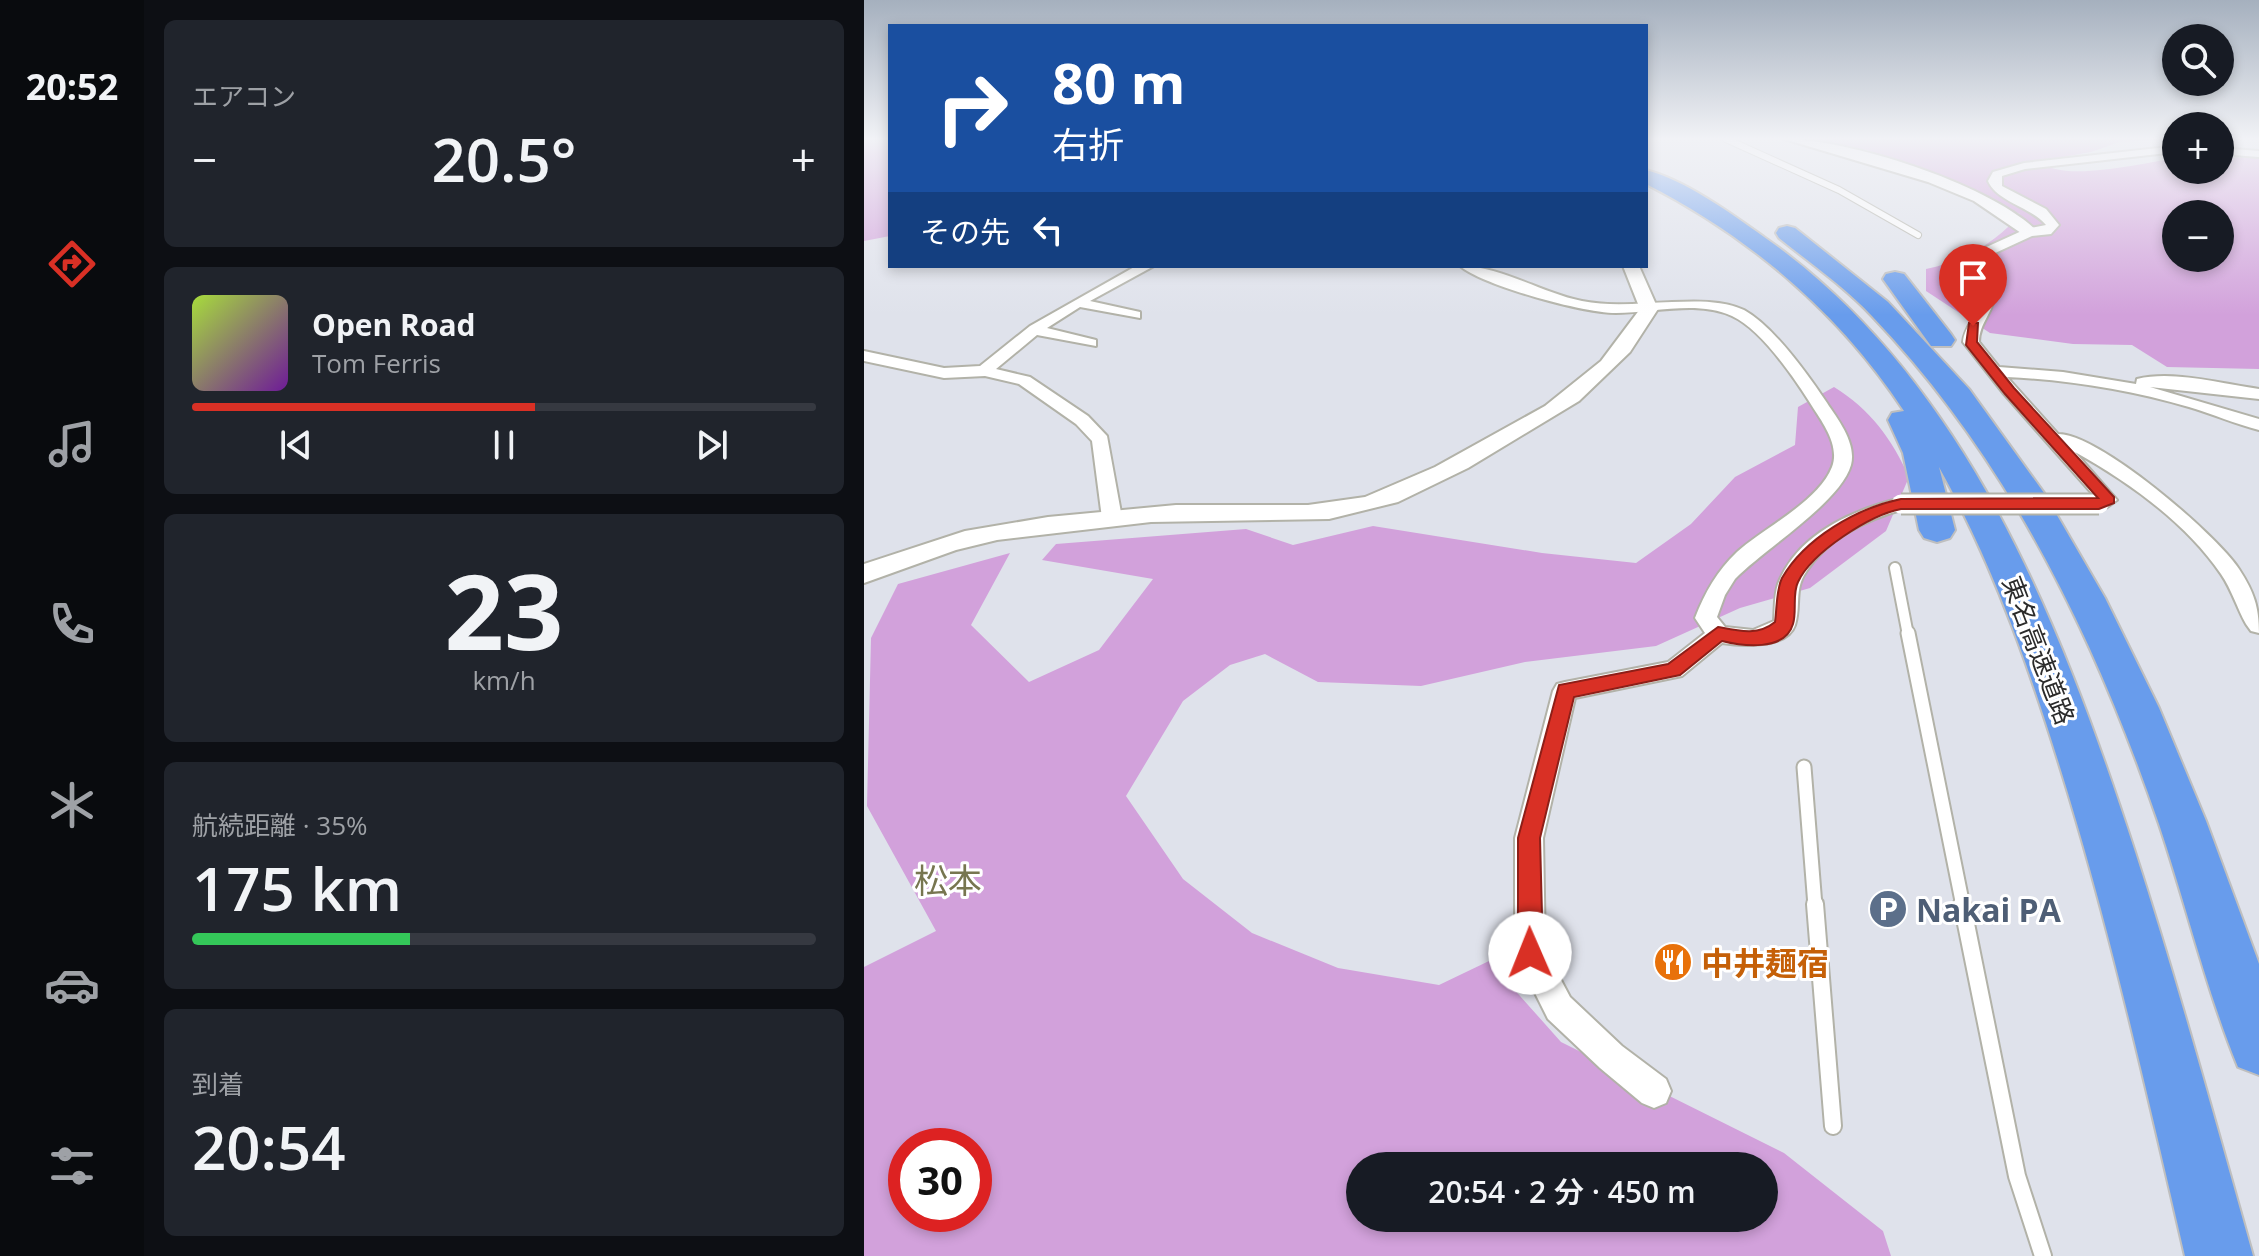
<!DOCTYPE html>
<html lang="ja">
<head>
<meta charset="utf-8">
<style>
  body { margin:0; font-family:"Open Sans","Noto Sans JP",sans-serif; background:#20242c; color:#f1f3f6; height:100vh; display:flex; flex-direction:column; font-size:30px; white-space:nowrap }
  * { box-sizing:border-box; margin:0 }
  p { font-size:26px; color:#9ea1a6 }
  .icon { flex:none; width:44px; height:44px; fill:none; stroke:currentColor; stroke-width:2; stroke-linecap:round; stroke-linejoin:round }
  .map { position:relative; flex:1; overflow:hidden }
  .panel { display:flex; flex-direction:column; gap:20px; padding:20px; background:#0d0f14; width:720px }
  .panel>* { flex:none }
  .hud { position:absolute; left:24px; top:24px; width:760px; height:244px; border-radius:0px; box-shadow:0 4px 12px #0003; background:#1a4fa0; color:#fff; overflow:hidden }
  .buttons { position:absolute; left:1298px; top:24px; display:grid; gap:16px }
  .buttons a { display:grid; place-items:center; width:72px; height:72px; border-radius:50%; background:#171b24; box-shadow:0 4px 12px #0003; font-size:40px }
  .speed { position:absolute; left:24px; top:1128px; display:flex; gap:16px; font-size:40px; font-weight:700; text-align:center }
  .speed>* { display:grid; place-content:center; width:104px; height:104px; border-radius:50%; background:#171b24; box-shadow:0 4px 12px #0003; line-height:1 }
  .speed .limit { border:12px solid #d22; background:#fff; color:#111 }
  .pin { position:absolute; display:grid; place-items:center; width:68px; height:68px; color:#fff; margin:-82px -34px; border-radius:50% 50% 50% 0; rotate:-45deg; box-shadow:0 0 8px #0007 }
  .pin .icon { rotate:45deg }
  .me { position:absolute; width:88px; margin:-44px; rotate:359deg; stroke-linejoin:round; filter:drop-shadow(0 0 6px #0008) }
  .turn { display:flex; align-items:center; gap:28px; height:168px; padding:0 32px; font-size:36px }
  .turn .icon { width:104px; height:104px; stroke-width:2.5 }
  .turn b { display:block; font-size:56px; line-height:68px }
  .then { display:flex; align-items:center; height:76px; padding:0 32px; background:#0003; gap:16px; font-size:30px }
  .big { font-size:60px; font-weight:600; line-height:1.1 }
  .panel .card { flex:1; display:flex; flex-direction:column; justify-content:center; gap:12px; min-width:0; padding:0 28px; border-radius:12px; background:#20242c }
  .panel .dial { align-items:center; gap:0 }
  .dial b { font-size:104px; line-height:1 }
  .song { display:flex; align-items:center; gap:24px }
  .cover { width:96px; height:96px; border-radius:12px; background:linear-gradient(135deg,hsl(80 70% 55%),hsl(280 70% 35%)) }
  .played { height:8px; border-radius:4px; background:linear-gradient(90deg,#d93025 55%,#363941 55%) }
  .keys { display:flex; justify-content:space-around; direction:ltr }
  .heat { display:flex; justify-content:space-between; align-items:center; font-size:44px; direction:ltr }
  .charge { height:12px; border-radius:6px; background:linear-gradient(90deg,#34c759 35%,#363941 0) }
  .trip { position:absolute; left:482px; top:1152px; width:432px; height:80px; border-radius:40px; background:#171b24; box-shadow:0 4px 12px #0003; font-weight:600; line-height:80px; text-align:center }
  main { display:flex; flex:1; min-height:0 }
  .menu { display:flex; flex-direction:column; width:144px; justify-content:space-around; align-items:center; background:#090b0e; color:#9ea1a6 }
  .menu .icon { width:56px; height:56px }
  .menu .active { color:#d93025 }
  .menu b { font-size:36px; color:#f1f3f6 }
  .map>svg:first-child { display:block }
  .green { fill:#d2a1db; fill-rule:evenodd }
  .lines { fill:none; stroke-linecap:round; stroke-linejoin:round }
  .service-far3-casing { stroke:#b2b2a8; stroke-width:8 }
  .service-far2-casing { stroke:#b2b2a8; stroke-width:14 }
  .service-far1-casing { stroke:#b2b2a8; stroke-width:17 }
  .service-casing { stroke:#b2b2a8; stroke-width:20 }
  .minor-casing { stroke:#b2b2a8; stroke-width:4 }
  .tertiary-casing { stroke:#b2b2a8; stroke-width:4 }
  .motorway-casing { stroke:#bfbfbf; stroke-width:4 }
  .service-far3 { stroke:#fff; stroke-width:6 }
  .service-far2 { stroke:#fff; stroke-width:10 }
  .service-far1 { stroke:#fff; stroke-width:13 }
  .service { stroke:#fff; stroke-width:16 }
  .minor { fill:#fff; fill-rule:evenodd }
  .tertiary { fill:#fff; fill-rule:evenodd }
  .motorway { fill:#689cec; fill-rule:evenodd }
  .minor-bridge-casing { stroke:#b2b2a8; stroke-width:23; stroke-linecap:butt }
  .minor-bridge { stroke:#fff; stroke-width:19 }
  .route { fill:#d93025; stroke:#8d1f18; stroke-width:2 }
  .labels { text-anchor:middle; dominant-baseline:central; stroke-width:6; stroke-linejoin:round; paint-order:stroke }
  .street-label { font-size:26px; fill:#2b2b2b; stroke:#fff }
  .near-service-label { font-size:32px; font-weight:bold; fill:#4e5e75; stroke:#fff; text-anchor:start }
  .near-food-label { font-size:32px; font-weight:bold; fill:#c56008; stroke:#fff; text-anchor:start }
  .near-neighbourhood-label { font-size:34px; fill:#777650; stroke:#fff }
</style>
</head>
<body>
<main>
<nav class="menu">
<b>20:52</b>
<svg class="icon active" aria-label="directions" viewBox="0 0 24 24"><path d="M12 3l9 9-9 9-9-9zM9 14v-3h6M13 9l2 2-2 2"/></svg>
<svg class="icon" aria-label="music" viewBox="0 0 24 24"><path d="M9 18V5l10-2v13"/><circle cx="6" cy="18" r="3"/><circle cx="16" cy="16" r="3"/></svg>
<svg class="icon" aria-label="phone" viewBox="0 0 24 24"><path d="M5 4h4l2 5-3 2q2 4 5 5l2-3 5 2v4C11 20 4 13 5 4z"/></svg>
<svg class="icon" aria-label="climate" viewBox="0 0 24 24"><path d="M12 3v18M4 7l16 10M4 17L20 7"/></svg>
<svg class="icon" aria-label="car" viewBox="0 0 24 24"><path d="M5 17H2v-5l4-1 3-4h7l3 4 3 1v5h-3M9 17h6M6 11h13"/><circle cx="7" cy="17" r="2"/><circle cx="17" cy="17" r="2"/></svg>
<svg class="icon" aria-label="filters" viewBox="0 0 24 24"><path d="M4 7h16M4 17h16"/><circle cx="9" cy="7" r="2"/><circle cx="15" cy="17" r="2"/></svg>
</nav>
<section class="panel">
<div class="card"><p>エアコン</p>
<div class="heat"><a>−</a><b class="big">20.5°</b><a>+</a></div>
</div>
<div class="card">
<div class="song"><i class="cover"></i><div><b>Open Road</b><p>Tom Ferris</p></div></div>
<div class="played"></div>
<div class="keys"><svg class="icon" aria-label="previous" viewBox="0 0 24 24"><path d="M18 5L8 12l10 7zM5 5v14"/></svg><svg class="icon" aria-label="pause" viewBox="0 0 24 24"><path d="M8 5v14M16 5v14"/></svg><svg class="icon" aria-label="next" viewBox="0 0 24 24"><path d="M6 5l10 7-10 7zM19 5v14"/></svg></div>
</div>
<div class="card dial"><b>23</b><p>km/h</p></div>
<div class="card"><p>航続距離 · 35%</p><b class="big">175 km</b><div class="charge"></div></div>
<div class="card"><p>到着</p><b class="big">20:54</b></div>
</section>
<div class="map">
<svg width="1395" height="1256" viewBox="0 0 1395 1256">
  <rect width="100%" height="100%" fill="#dfe2eb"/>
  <g class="green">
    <polygon points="0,139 26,139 26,236 0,241"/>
    <path d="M943,139H1312L1255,142L1227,152L1177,161C1195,184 1284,162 1312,158V170H1356V158L1395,157V369L1303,367L1268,345L1209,344L1126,333L1062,291V269C1097,262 1134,242 1156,214L1047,164L1041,166L1003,150ZM1312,214H1356V258H1312Z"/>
    <path d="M970,387C1006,409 1028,439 1045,477L1022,531L946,588L876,608L792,646L661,662L557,686L454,682L401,654L366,665L319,701L262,796L319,879L388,933L474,968L575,985L625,961L697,1042L920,1153L1019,1231L1027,1256H0V967L72,931L3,806L7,638L34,584L146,553L107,625L165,682L235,650L289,579L178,560L192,544L382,529L429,545L509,526L678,553L772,563L827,524L871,477L931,445L934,407ZM42,1146H110V1214H42ZM496,1166H900V1218H496Z"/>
  </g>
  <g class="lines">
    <g class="service-far3-casing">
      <polyline id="service-far3" points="862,139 975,190 1054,235"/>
    </g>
    <g class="service-far2-casing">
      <polyline id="service-far2" points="1031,568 1044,635"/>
    </g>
    <g class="service-far1-casing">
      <g id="service-far1">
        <polyline points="1044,633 1099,906"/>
        <polyline points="940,767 951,906"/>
      </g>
    </g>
    <g class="service-casing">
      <g id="service">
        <polyline points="951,904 969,1126"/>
        <polyline points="1098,904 1153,1176 1179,1256"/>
      </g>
    </g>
    <g class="minor-casing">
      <g id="minor">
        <path d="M1312,146V152L1161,169L1138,176V186L1182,209L1195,225L1187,234L1168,236L1116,260L1114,266L1131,294C1130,312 1115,323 1115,342L1135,367L1199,372L1272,384L1273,379C1310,370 1358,384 1395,389V399L1286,387L1395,419V430C1371,424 1349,414 1325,407C1266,390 1205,380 1143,377L1194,434C1234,433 1352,534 1375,569C1390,592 1395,607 1395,633L1387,631L1382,624C1373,608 1368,590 1357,574C1322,523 1265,482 1211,452L1253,500L1242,508H1228L1226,504L1232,498L1140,394L1099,342C1100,323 1124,307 1115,288C1111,280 1104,274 1100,266L1105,255L1162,229L1182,225C1167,207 1133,202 1124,181L1129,172L1160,163Z"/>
        <polygon points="1356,148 1395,151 1395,157 1356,154"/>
        <polygon points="272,266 290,266 226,301 276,312 276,318 216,307 183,328 232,340 232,346 173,335 132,369 166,377 224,416 243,436 258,518 255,522 248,524 238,518 228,441 212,424 155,384 121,376 80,378 0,361 0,351 80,368 116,366 166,326"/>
        <path d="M596,266C638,266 677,293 718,301C748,307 778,303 808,302C831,301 859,300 880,310C909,326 942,372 961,400C972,417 993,442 987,465C976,503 900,549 871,579L861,595L853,617L861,627L889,630L910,621C911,609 910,596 914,584C933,534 989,510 1037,498L1046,504L1044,508C1006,518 964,537 942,572C930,589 937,607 931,625C923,649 876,646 858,643L818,676L711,698L679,838L681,950L706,997L758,1046L802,1079L807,1091L802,1103L790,1108L778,1103L736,1068L684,1019L651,953V838L689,691L693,684L701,682L804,662L841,633L831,618C841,592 853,571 873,552C900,528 955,501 968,467C976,446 959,423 948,406C931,379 897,329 868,316C834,300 788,313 752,313C720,313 620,286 596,266Z"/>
      </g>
    </g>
    <g class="tertiary-casing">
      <g id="tertiary">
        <path d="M920,139C986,139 1128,185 1174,232L1172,235H1160L1110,201L1064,182Z"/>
        <polygon points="759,266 775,266 794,309 766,352 715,401 604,468 534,502 465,519 287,522 133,540 92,550 0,583 0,564 101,531 184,517 312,505 444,505 501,497 571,467 681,406 737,361 776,309"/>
      </g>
    </g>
    <g class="motorway-casing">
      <g id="motorway">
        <path d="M782,170C821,180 868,214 900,237C1103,379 1197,625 1271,852C1314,985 1351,1121 1389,1256H1321C1285,1101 1250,945 1204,793C1170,681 1132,569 1075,467L1091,530L1086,538L1073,542L1060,538L1055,530L1039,453L1024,420L1028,413L1040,411C976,313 886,237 782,184Z"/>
        <path d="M923,226L931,228L1024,302L1105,389L1180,493L1241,598L1295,708L1342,821L1395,964V1075L1374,1067C1342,989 1322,904 1295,824C1231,638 1145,459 1008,316C981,287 946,263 915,238L912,233L915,228Z"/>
        <polygon points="1031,272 1040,274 1087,334 1091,340 1087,346 1067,346 1019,279 1022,274"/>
      </g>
    </g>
    <use href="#service-far3" class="service-far3"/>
    <use href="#service-far2" class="service-far2"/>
    <use href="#service-far1" class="service-far1"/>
    <use href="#service" class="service"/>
    <use href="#minor" class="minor"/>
    <use href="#tertiary" class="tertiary"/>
    <use href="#motorway" class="motorway"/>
    <g class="minor-bridge-casing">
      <polyline id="minor-bridge" points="1037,504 1235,504"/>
    </g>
    <use href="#minor-bridge" class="minor-bridge"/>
  </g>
  <linearGradient id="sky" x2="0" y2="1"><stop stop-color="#a5b0be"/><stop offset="0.44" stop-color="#f1f2f6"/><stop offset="1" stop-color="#f1f2f6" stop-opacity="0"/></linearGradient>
  <rect width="1395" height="315" fill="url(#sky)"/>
  <path class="route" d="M1105,323H1114L1113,342L1150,388L1250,497V503L1235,509H1037C1006,515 948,552 934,582C928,594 933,611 929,624C921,652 878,646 858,641L816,675L710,697L676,838L679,953L675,962L666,965L658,962L654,953V838L695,685L804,664L854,627C875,631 894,636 911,622C913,609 912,590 918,578C941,538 993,508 1037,499L1234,498L1141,394L1102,345Z"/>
  <defs>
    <g id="parking-disc" transform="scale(2)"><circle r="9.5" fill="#5c6f8a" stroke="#fff"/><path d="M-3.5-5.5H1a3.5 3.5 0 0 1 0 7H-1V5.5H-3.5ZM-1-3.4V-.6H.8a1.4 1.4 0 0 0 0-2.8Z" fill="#fff"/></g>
    <g id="restaurant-disc" transform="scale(2)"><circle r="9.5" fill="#e8710a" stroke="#fff"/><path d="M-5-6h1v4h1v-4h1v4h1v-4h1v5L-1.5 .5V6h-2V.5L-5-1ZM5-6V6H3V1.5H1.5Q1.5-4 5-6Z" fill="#fff"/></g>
  </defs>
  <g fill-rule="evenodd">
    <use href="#parking-disc" x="1024" y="909"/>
    <use href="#restaurant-disc" x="809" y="962"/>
  </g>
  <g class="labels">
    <g class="street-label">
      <text transform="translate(1175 650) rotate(69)">東名高速道路</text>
    </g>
    <g class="near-service-label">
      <text x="1052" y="909">Nakai PA</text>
    </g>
    <g class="near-food-label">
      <text x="837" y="962">中井麺宿</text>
    </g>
    <g class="near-neighbourhood-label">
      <text x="84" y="880">松本</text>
    </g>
  </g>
</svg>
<div class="buttons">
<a><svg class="icon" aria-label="search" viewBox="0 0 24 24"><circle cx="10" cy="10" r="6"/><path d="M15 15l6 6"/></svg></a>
<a>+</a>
<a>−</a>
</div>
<div class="speed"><div class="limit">30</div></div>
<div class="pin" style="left:1109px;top:326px;background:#d93025"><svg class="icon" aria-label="arrive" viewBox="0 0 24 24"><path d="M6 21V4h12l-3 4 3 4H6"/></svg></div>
<svg class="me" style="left:666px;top:953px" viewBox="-20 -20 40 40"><circle r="19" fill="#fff"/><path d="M0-13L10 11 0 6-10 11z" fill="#d93025"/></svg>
<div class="trip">20:54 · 2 分 · 450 m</div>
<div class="hud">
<div class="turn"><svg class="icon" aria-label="right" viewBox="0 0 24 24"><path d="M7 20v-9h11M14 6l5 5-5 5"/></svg><div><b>80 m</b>右折</div></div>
<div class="then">その先<svg class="icon" aria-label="left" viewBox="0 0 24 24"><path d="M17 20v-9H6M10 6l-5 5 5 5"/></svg></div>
</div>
</div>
</main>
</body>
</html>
